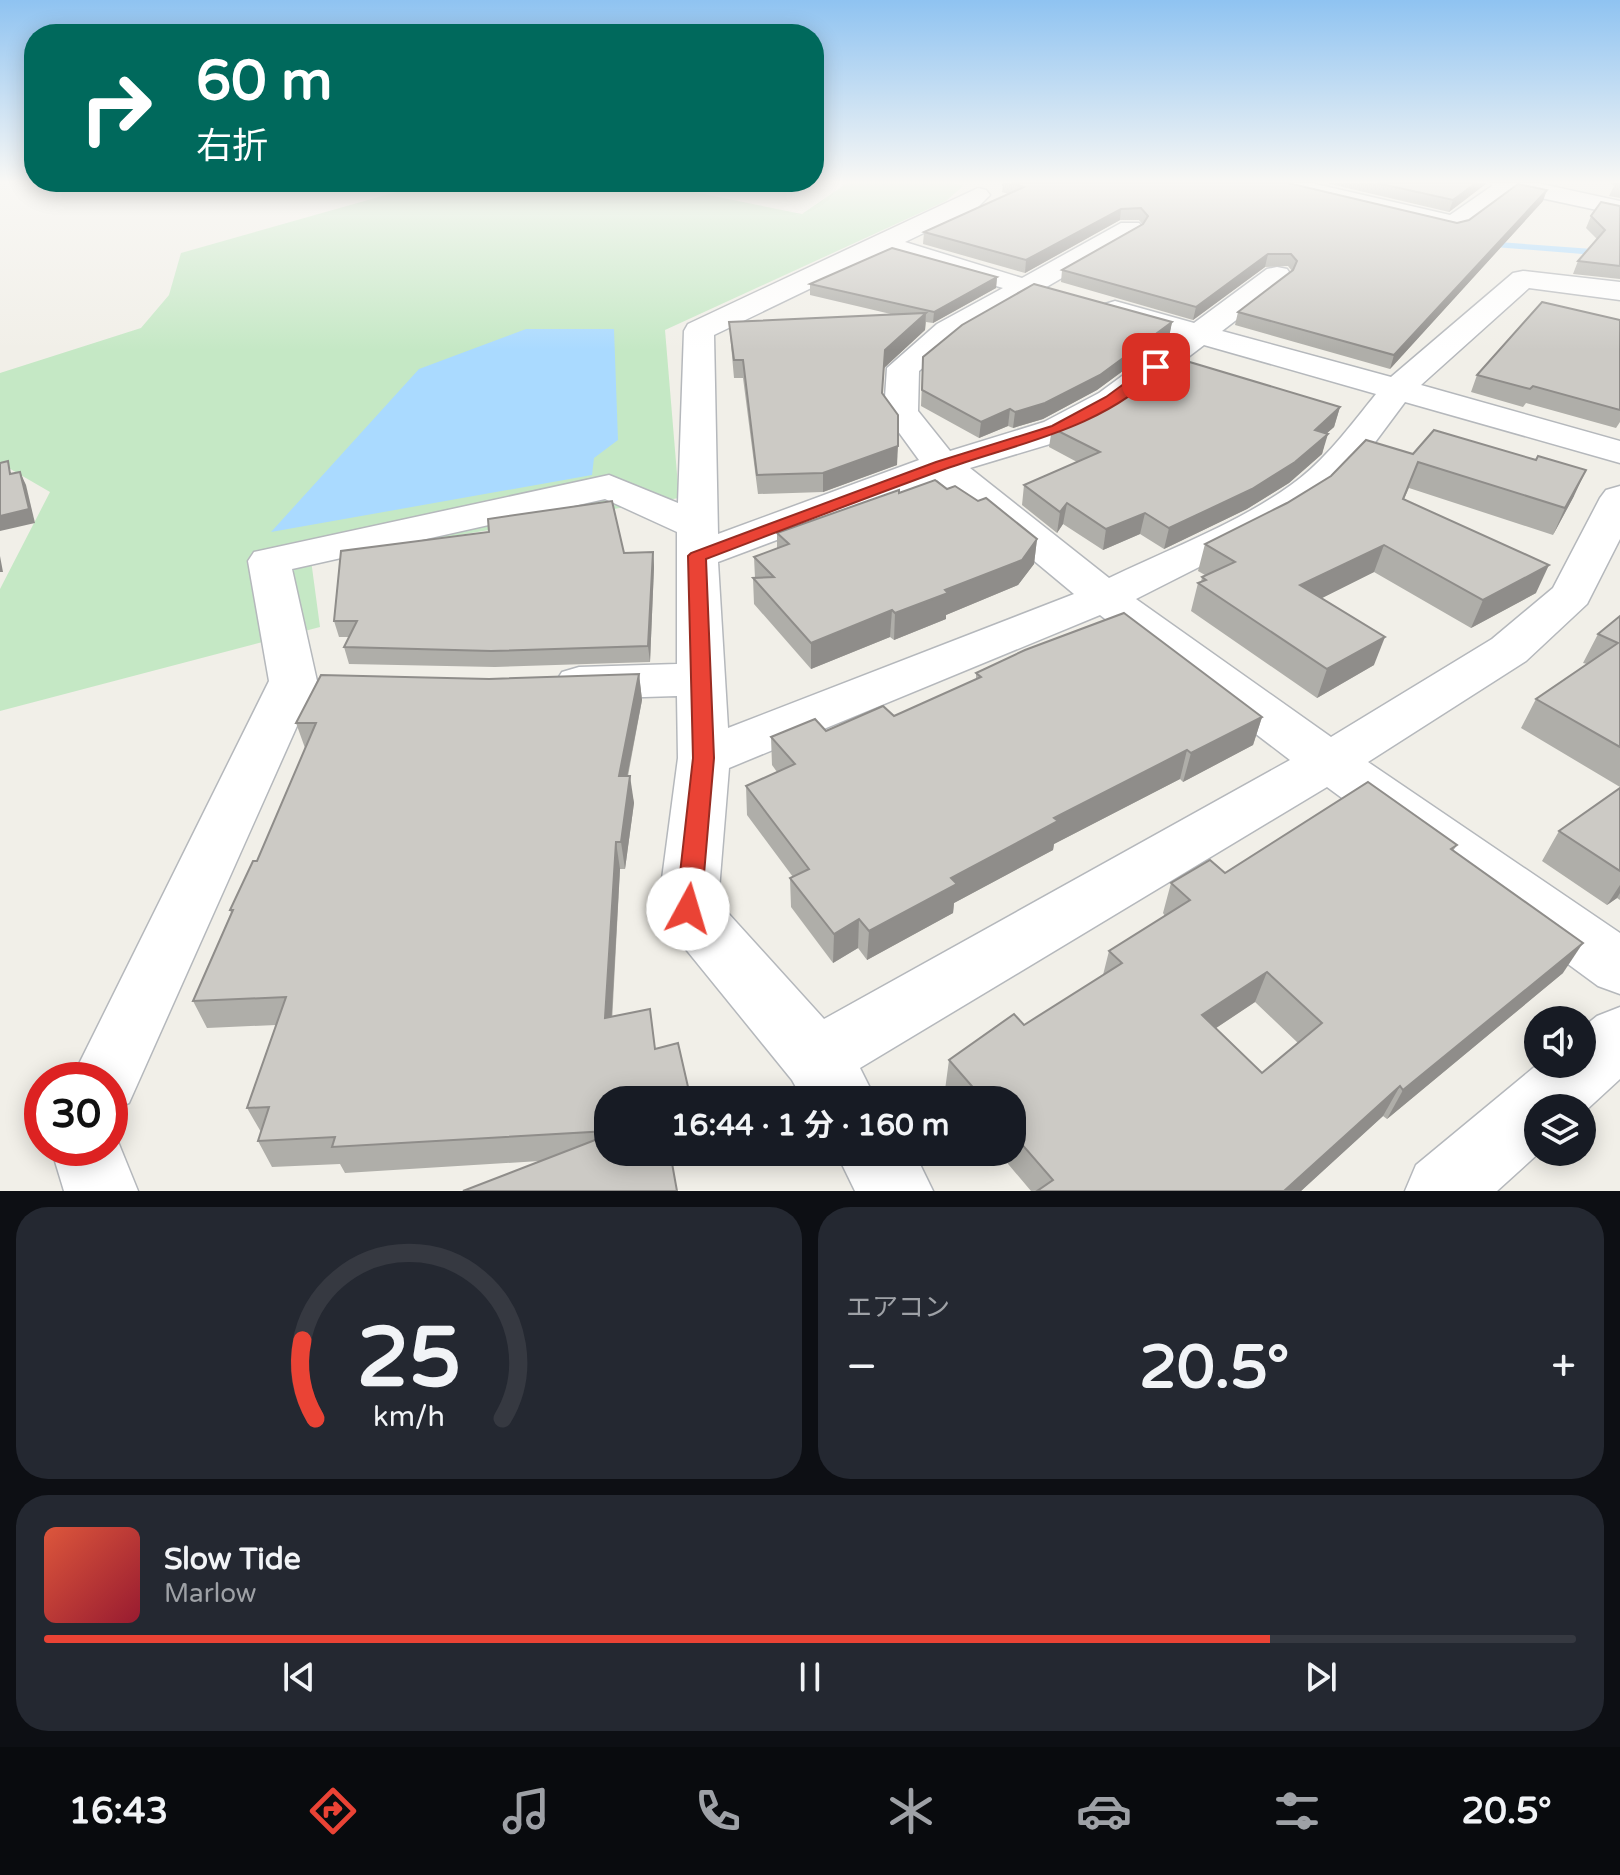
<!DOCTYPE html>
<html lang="ja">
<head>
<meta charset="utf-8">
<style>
  body { margin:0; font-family:"Varela Round","Noto Sans JP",sans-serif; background:#242831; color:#f1f3f6; height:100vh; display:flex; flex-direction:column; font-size:30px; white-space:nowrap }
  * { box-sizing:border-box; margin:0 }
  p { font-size:26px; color:#9ea1a6 }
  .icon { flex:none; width:44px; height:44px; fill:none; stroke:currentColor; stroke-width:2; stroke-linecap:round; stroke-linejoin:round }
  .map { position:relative; height:1191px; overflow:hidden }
  .details { display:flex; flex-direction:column; gap:16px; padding:16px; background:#0d0f14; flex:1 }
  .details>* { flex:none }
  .guide { position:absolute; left:24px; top:24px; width:800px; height:168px; border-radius:32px; box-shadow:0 4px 20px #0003; background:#00695c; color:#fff; overflow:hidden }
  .fabs { position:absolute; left:1524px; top:1006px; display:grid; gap:16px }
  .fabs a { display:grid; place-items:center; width:72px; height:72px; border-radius:50%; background:#171b24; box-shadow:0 4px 20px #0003; font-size:40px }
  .speed { position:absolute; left:24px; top:1062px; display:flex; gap:16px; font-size:40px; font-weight:700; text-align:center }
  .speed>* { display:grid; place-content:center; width:104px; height:104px; border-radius:50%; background:#171b24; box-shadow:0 4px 20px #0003; line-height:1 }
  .speed .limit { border:12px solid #d22; background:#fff; color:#111 }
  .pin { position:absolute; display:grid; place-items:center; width:68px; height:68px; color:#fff; margin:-34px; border-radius:16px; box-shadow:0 4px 12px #0006 }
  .me { position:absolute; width:88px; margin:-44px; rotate:6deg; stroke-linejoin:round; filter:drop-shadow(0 0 6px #0008) }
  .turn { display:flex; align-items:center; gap:28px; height:168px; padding:0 40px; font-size:36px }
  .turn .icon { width:104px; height:104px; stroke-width:2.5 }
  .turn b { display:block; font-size:56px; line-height:68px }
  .big { font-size:60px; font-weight:700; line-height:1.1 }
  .details .widget { flex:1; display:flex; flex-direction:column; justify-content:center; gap:12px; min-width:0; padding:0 28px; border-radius:32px; background:#242831 }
  .details .dial { align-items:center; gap:0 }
  .dial svg { height:208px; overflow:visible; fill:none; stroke:#363941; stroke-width:7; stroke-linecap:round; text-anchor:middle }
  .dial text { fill:#f1f3f6; stroke:none }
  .song { display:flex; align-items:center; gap:24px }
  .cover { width:96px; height:96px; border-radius:12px; background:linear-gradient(135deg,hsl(10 70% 55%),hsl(350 70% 35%)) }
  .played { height:8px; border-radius:4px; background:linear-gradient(90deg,#ea4335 80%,#363941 80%) }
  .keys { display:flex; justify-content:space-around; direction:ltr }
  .heat { display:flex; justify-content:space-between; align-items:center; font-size:44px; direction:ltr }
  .details .tiles { flex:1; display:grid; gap:16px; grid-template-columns:1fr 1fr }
  .widget:last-child { grid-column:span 2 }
  .trip { position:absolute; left:594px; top:1086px; width:432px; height:80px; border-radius:32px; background:#171b24; box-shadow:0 4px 20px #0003; font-weight:700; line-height:80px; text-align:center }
  .tabs { display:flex; height:128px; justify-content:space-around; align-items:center; background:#090b0e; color:#9ea1a6 }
  .tabs .icon { width:56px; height:56px }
  .tabs .active { color:#ea4335 }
  .tabs b { font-size:36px; color:#f1f3f6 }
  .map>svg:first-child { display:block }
  .green { fill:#c5e8c5 }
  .water { fill:#aadaff }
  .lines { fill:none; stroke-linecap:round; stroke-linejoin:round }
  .stream { fill:#aadaff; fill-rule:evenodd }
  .street-casing { stroke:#b5b8bc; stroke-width:3 }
  .street { fill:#fff; fill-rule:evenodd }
  .wall { fill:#afaea9; fill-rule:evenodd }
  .shaded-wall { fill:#8f8d8a }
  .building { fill:#cccac5; stroke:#8f8d8a; stroke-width:2; fill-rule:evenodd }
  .route { fill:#ea4335; stroke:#982c22; stroke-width:2 }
</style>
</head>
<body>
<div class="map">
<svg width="1620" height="1191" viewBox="0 0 1620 1191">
  <rect width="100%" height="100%" fill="#f1efe8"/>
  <polygon class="green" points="428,183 649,183 802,214 847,183 953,183 963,186 946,201 665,330 679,498 311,560 320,627 0,711 0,589 50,492 0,463 0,373 141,328 169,295 181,253"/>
  <polygon class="water" points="526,329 614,329 618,440 594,458 592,475 271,532 419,369"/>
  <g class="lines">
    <polygon class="stream" points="1485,241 1620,251 1620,257 1482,246 1482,242"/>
    <g class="street-casing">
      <g id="street">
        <polygon points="1268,183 1311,183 1450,215 1492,186 1491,183 1537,183 1620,201 1620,215 1513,192 1463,229 1454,232 1271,188"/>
        <path d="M978,188L986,190L990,195L978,207L905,242L1022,278L1121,223H1139L1143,228L1139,233L959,338L919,371L918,411L950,451L1044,422L1099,393L1175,337L1105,316L1100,310L1105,304L1115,301L1194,323L1267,269L1277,267L1287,269L1291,275L1287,281L1222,331L1391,377L1513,273L1523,271L1620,282V300L1529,288L1421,385L1620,441V463L1405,402L1373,445L1321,500L1278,527L1136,599L1331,737L1492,639L1553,588L1600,498L1606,490L1620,486V539L1587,604L1526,661L1368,762L1620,933V994L1598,986L1327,787L860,1068L876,1100H803L792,1080L667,926L658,909L678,758L677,696L579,699L562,694L555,683L562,672L579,667L677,664V532L605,499L292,569L317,681L129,1103L110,1110V1080H71L269,681L248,561L254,552L609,475L678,503L684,331L688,324ZM884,253L1003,288L937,324L887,368L884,412L919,460L718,534L714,335ZM1204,345L1376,394C1351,425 1324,462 1291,485C1237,524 1169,549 1109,578L970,468L1070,438L1123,407ZM937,480L1074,594L728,728L718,562ZM1100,615L1290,760L824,1019L718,902L729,768Z"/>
        <polygon points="1620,1007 1620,1079 1582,1114 1582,1108 1538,1108 1540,1152 1497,1191 1405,1191 1416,1165 1538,1064 1582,1064 1582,1028 1597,1016"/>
        <polygon points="110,1122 138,1191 64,1191 51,1148 110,1148"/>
        <polygon points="836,1152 914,1152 933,1191 855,1191"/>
      </g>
    </g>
    <use href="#street" class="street"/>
  </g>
  <g class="wall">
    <polygon points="1002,183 1288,183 1457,223 1543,201 1390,369 1235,325 1238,312 1292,271 1288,266 1265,267 1193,320 1061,282 1062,270 1142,224 1139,220 1120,220 1025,273 923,244 924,232 1009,194 1002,192 1003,186 1002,186"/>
    <polygon points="1326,183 1487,183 1449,212"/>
    <polygon points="1611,183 1620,183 1620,198 1609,196 1614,186"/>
    <polygon points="1620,206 1620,279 1573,274 1578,261 1597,239 1586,228 1591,216"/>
    <polygon points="997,277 996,288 933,323 926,322 925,330 884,368 882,394 897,465 823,492 758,494 743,378 734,378 729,322 895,315 810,295 810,284"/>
    <polygon points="1620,320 1620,422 1616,428 1526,403 1523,407 1471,392 1477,375"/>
    <polygon points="1172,322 1169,337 1097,390 1043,419 1013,428 1008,426 979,438 921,406 923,357"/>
    <polygon points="1184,361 1340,407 1334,427 1327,433 1322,454 1289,483 1247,509 1164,549 1140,534 1103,550 1063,524 1057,533 1022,505 1024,485 1077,462 1049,447 1052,428 1075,421"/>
    <polygon points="1413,454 1574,496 1553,535 1409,488 1404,499 1536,593 1471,628 1374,572 1322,598 1374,665 1317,698 1191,611 1198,583 1201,582 1202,577 1205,575 1198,571 1205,544"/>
    <polygon points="947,489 978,501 1037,539 1034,564 1018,585 946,615 946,619 894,640 890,637 811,669 754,604 753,578 755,578 754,557 777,549 777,533 899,493"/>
    <polygon points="653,552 654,567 650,662 495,667 349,664 344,647 349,637 339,637 334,621 624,553"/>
    <polygon points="1620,616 1620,787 1521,728 1536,699 1587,664 1583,663 1598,634"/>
    <polygon points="976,673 1262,717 1253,745 1183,782 1180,779 1054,844 1053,850 954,903 953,913 867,960 858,948 833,963 791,907 790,878 793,877 747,815 746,786 777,772 772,765 771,737 826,731 894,716 976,680"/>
    <polygon points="639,674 642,700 628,776 634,803 625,869 620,869 608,1100 608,1152 540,1161 345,1173 340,1164 272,1167 258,1141 261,1132 247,1108 276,1025 207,1028 193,1001 231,913 230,910 257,861 305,748 296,723 489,679"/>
    <polygon points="1620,788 1620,900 1617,898 1607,905 1542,861 1559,831"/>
    <path d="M1457,845L1453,851L1563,973L1387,1119L1383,1116L1301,1191H1031L998,1152H1012V1100H954L945,1090L949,1060L1024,1025L1103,975L1109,951L1165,916L1163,913L1171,883L1225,873ZM1255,1002L1298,1043L1262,1073L1216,1028Z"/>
  </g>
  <g class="shaded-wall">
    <polygon points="1476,183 1487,183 1449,212 1453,200"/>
    <polygon points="1547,190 1543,201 1390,369 1394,355"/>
    <polygon points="1121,209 1120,220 1025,273 1026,260"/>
    <polygon points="1268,254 1265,267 1193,320 1196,307"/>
    <polygon points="997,277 996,288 933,323 934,312"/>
    <polygon points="926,313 925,330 884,368 885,350"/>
    <polygon points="1172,322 1169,337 1097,390 1043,419 1013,428 1015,412"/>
    <polygon points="1340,407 1334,427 1309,449 1315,430"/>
    <polygon points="1010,409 1008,426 979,438 981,422"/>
    <polygon points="1328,434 1322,454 1289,483 1247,509 1164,549 1169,528"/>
    <polygon points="898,446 897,465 823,492 823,473"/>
    <polygon points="1586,470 1574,496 1553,535 1565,508"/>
    <polygon points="20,472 26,485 35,523 0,531 0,516"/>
    <polygon points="1067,503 1063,524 1057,533 1060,512"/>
    <polygon points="1145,513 1140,534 1103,550 1106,529"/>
    <polygon points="1037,539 1034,564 1018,585 946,615 946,619 894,640 895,613 945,590"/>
    <polygon points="1384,545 1374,572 1292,613 1300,585"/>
    <polygon points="653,552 654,567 650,662 648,646"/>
    <polygon points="0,556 3,572 0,572"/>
    <polygon points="1549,565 1536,593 1471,628 1483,600"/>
    <polygon points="892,610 890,637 811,669 811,643"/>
    <polygon points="1385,637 1374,665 1317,698 1327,669"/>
    <polygon points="639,674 642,700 622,803 619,776"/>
    <polygon points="1262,717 1253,745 1183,782 1191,753"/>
    <polygon points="1187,750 1180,779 1054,844 1053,850 954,903 953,913 867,960 869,931 951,878 1054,818"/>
    <polygon points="630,776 634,803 625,869 621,842"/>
    <polygon points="616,842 620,869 610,1045 605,1018"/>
    <polygon points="1620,885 1620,893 1617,898 1607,905"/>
    <polygon points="859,919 858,948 833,963 834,934"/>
    <polygon points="1583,943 1563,973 1387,1119 1403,1090"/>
    <polygon points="1267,972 1255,1002 1192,1044 1202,1015"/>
    <polygon points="1400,1086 1383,1116 1301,1191 1284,1191"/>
  </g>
  <g class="building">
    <polygon points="1012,183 1288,183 1457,223 1469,220 1518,184 1547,190 1394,355 1238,312 1293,270 1297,261 1291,254 1268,254 1196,307 1062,270 1143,224 1148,216 1141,208 1121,209 1026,260 924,232 1024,187"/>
    <polygon points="1377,183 1476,183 1453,200"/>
    <polygon points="1601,202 1620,206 1620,266 1578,261 1605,230 1591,216"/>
    <polygon points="892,248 997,277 934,312 810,284"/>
    <polygon points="1034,284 1172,322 1100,375 1045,403 1015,412 1010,409 981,422 922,390 923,357 962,325"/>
    <polygon points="1542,302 1620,320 1620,410 1533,386 1530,389 1477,375"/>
    <polygon points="926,313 885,350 882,393 898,415 898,446 823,473 757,475 743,360 734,360 729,322"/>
    <polygon points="1187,346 1183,360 1340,407 1315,430 1328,434 1295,462 1252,489 1169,528 1145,513 1106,529 1067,503 1060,512 1024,485 1100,452 1052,428 1075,421 1128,390"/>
    <polygon points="1434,430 1536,460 1538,456 1586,470 1565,508 1418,462 1403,499 1549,565 1483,600 1384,545 1300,585 1385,637 1327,669 1198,583 1206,580 1202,577 1235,562 1205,544 1287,503 1331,476 1366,440 1413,454"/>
    <polygon points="8,461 10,474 20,472 29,509 0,516 0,463"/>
    <polygon points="935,480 947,489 955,486 978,501 986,498 1037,539 1022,560 945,590 948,593 895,613 892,610 811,643 753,578 774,577 754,557 789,544 777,533 899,490 899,493"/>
    <polygon points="612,501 624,553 653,552 648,646 491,651 344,647 357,621 334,621 341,551 489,532 488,519"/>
    <polygon points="1124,613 1262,717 1191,753 1187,750 1054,818 1058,821 951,878 957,884 869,931 859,919 834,934 790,878 809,869 746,786 795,764 771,737 815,719 826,731 883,706 894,716 981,677 976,673 1025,650"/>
    <polygon points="1620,616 1620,747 1536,699 1618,643 1598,634"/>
    <polygon points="639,674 619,776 630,776 621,842 616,842 605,1018 650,1009 655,1049 678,1043 691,1100 608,1100 608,1131 332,1147 335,1137 258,1141 269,1107 247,1108 286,997 193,1001 233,910 230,910 253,861 257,861 316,723 296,723 321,675 489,679"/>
    <path d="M1368,782L1457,845L1451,849L1583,943L1403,1090L1400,1086L1284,1191H1037L1053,1180L1012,1133V1100H984L949,1060L1014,1014L1024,1025L1122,963L1109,951L1190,900L1171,883L1210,860L1225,873ZM1267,972L1322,1023L1262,1073L1202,1015Z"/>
    <polygon points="1620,788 1620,871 1559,831"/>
    <polygon points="608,1135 608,1152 670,1152 677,1191 463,1191"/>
  </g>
  <linearGradient id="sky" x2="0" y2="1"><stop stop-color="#8fc3f1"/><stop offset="0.52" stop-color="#f9f8f5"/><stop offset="1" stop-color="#f9f8f5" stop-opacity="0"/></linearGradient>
  <rect width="1620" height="350" fill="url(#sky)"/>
  <path class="route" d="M1151,364L1163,367C1106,428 1019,443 945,469C865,498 785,529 706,559L714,758L701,909L697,916L688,919L680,916L676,909L693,758L688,556L691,553L936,462L1052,426L1106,397Z"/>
</svg>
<div class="fabs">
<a><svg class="icon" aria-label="sound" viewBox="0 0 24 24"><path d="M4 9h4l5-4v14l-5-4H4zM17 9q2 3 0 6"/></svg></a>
<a><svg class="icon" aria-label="layers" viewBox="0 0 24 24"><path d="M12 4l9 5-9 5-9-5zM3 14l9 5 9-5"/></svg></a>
</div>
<div class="speed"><div class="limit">30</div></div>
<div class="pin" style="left:1156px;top:367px;background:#d93025"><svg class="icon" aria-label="arrive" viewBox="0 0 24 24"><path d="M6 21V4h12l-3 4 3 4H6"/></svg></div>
<svg class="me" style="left:688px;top:909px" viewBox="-20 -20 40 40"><circle r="19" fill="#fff"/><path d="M0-13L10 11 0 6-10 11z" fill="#ea4335"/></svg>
<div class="trip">16:44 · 1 分 · 160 m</div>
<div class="guide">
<div class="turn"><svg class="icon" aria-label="right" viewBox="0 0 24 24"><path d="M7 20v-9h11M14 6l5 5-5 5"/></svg><div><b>60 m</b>右折</div></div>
</div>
</div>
<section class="details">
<div class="tiles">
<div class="widget dial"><svg viewBox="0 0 100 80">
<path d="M14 69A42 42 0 1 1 86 69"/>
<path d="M14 69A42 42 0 0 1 9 39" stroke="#ea4335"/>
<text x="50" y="56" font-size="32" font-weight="700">25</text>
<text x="50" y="72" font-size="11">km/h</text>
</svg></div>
<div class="widget"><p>エアコン</p>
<div class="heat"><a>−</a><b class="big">20.5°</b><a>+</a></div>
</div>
<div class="widget">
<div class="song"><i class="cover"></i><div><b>Slow Tide</b><p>Marlow</p></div></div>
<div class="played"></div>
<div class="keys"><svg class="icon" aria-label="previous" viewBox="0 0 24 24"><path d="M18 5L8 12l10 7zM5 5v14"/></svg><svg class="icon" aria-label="pause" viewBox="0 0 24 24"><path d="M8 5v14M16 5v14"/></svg><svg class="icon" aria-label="next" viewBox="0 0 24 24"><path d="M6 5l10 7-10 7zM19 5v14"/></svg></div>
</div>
</div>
</section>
<nav class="tabs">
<b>16:43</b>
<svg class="icon active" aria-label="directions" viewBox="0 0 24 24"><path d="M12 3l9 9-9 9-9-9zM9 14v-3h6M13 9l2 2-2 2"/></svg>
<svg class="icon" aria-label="music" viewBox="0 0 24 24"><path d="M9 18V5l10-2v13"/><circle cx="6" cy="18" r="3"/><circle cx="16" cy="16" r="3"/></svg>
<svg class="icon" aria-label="phone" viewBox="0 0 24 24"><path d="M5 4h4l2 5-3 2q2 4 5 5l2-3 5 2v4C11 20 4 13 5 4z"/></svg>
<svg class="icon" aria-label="climate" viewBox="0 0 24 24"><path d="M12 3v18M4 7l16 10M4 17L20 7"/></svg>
<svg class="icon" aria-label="car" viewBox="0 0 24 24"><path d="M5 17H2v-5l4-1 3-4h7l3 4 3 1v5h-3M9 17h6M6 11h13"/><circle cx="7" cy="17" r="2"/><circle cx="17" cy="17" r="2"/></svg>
<svg class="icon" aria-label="filters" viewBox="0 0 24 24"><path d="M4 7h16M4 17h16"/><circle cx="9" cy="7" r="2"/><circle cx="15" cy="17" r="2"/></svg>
<b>20.5°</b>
</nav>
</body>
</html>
